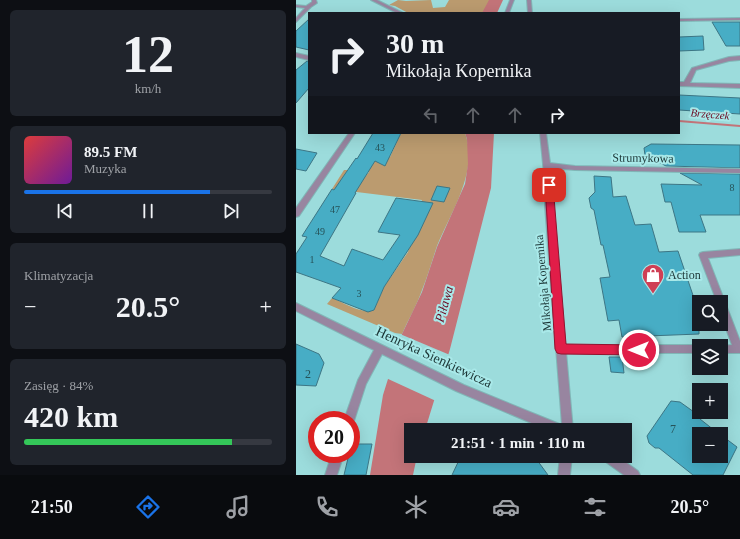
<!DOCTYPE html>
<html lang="pl">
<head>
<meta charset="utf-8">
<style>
  body { margin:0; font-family:"Times New Roman",serif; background:#20242c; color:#f1f3f6; height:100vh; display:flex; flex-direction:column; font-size:15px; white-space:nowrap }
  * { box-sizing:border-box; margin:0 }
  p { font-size:13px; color:#9ea1a6 }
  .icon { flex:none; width:22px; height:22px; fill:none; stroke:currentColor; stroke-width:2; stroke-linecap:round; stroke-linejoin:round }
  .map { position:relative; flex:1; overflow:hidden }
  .side { display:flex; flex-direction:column; gap:10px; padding:10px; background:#0d0f14; width:296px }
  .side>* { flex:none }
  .top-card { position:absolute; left:12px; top:12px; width:372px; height:122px; border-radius:0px; box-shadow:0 4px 16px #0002; background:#171b24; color:#f1f3f6; overflow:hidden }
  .buttons { position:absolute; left:396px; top:295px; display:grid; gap:8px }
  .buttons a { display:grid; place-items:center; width:36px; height:36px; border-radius:0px; background:#171b24; box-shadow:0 4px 16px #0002; font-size:20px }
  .speed { position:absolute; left:12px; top:411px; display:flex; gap:8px; font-size:20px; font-weight:700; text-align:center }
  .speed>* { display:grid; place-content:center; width:52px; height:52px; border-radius:50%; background:#171b24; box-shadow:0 4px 16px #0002; line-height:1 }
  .speed .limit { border:6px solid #d22; background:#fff; color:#111 }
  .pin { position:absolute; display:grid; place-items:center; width:34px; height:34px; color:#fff; margin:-17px; border-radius:8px; box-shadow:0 2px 6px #0006 }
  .me { position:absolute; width:44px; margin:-22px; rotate:270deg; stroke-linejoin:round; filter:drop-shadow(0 0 3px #0008) }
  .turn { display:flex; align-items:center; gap:14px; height:84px; padding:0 12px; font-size:18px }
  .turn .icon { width:52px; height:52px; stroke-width:2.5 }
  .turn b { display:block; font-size:28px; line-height:34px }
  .lanes { display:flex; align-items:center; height:38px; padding:0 12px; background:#0003; justify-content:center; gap:20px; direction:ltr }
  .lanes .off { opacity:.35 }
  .big { font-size:30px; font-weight:800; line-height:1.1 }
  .side .tile { flex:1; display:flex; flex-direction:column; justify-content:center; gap:6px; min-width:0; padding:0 14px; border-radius:6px; background:#20242c }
  .side .dial { align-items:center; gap:0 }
  .dial b { font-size:52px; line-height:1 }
  .song { display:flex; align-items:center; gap:12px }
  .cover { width:48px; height:48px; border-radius:6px; background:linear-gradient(135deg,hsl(0 70% 55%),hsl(280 70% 35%)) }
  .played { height:4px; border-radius:2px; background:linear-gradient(90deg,#1a73e8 75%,#363941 75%) }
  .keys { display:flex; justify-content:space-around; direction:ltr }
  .heat { display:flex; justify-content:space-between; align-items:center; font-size:22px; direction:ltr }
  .charge { height:6px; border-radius:3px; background:linear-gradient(90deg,#34c759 84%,#363941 0) }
  .trip { position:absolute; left:108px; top:423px; width:228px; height:40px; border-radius:0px; background:#171b24; box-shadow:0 4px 16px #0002; font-weight:800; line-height:40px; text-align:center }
  .tabs { display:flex; height:64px; justify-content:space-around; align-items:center; background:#090b0e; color:#9ea1a6 }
  .tabs .icon { width:28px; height:28px }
  .tabs .on { color:#1a73e8 }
  .tabs b { font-size:18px; color:#f1f3f6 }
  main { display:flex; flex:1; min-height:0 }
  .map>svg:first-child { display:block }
  .green { fill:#bb9b6f }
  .water { fill:#c37479 }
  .pier { fill:#9cdcdc }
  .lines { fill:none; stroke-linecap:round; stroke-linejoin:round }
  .stream { fill:#c37479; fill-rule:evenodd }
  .building { fill:#47adc5; stroke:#3d7685 }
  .service-casing { stroke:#80b7b7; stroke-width:2 }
  .minor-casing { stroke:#80b7b7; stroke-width:2 }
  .service { fill:#9885a0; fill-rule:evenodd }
  .minor { fill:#9885a0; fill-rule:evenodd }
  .route { fill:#e11d48; stroke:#92132f }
  .labels { text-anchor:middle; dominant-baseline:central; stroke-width:4; stroke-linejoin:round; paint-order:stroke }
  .number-label { font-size:10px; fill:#265359 }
  .far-water-label { font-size:11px; font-style:italic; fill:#6c0921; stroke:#a9e9e9 }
  .street-label { font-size:12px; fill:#1b3535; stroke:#a9e9e9 }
  .poi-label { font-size:12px; fill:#1b3535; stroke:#a9e9e9; text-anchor:start }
  .near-number-label { font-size:12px; fill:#265359 }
  .water-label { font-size:13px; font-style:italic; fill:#6c0921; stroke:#a9e9e9 }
  .near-street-label { font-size:14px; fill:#1b3535; stroke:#a9e9e9 }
</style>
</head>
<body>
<main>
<section class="side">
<div class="tile dial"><b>12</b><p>km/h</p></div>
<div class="tile">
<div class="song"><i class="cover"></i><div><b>89.5 FM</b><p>Muzyka</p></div></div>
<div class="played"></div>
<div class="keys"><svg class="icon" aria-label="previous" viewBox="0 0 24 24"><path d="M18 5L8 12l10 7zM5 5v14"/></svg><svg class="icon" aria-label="pause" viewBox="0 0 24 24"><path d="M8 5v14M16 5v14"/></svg><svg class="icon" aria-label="next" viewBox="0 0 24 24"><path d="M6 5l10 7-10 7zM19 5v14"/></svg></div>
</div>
<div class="tile"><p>Klimatyzacja</p>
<div class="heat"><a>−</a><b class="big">20.5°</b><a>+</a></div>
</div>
<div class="tile"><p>Zasięg · 84%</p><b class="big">420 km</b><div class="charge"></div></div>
</section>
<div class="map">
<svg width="444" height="475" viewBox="0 0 444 475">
  <rect width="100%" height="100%" fill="#9cdcdc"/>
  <g class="green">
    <polygon points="102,0 110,1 135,0 137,8 149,7 153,0 194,0 187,13 112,13 99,6 93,5"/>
    <path d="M105,133H169C183,171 155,212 141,246C136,261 132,275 126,290C121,305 112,320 106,334L99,333L31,304L36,298C49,303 64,314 78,310L88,287L112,252L119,222L126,200L36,189L48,170H52L45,180L69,177L73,172L70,171L81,155L94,157Z"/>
  </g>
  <g class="water">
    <polygon points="193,0 207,0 201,13 186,13"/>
    <polygon points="169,133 198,133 195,188 154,349 129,430 115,430 115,456 121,456 117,475 74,475 87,395 106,334 126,292 141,247 169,184 172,164 171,139"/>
  </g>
  <polygon class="pier" points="104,334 154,355 140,401 90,378"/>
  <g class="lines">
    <polygon class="stream" points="383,120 444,125 444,127 383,122"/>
  </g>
  <g class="building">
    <polygon points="13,19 13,50 0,47 0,31"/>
    <polygon points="416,22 444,22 444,46 430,46"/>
    <polygon points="407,36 408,50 383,51 383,37"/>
    <polygon points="11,61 13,61 13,88 0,103 0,70"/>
    <polygon points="383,95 444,98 444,114 383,110"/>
    <polygon points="77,133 105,133 89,166 79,161 59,193 60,193 24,256 48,266 56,249 87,260 104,235 82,232 100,198 137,203 122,235 88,287 78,310 72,312 36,298 45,288 0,272 0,254 11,237 6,236 36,189 38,190 60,158 61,159"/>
    <polygon points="355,144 444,145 444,168 370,166 349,155 348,148"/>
    <polygon points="0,149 21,153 10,171 0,169"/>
    <polygon points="384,173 444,174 444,215 404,215 410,232 383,232 375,202 369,202 365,184 406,185"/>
    <polygon points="298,176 315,177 317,197 330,196 339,225 355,224 363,252 382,251 403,313 403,334 326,337 323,320 312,321 304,278 314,277 307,245 305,245 298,210 295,208 293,198 299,192"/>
    <polygon points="141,186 154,188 148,202 135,200"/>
    <polygon points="0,344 23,354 28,363 20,386 0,385"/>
    <polygon points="313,357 326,357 328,373 315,372"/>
    <polygon points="375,401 384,402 405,417 404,419 423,434 403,434 403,456 425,456 425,435 441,447 427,475 397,475 363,448 359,448 353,443 351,436"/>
    <polygon points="55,444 76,444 70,475 48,475 53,454 55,454"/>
    <polygon points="165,456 232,456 241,460 252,475 156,475"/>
  </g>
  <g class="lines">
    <g class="service-casing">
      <g id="service">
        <polygon points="214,0 218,0 213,13 209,13"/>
        <polygon points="444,18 444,20 383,21 383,19"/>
        <polygon points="444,56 444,60 433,61 400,70 394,83 444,84 444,88 383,86 383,82 388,82 396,68 433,57"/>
        <polygon points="444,249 444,255 412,258 444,341 444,353 425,353 425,346 422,346 436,345 425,315 425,302 421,302 403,255 404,253 407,252"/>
        <polygon points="265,345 403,345 406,346 403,346 403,353 265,353 262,352 260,349 262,346"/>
      </g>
    </g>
    <g class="minor-casing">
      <g id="minor">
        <polygon points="16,0 20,0 21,3 15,7 0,22 0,18 9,8 0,7 0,5 10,6 16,2"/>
        <polygon points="75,0 81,0 107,13 101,13"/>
        <polygon points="231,0 235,0 236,13 232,13"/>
        <polygon points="0,53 13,56 13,60 0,57"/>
        <polygon points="53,133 59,133 3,216 0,217 0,208"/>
        <polygon points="244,133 250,133 254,163 279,166 444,169 444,173 279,170 255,168 257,185 257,206 277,430 252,430 160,391 86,354 70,384 57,424 55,424 55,420 48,420 62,380 78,350 0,311 0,303 168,385 266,425 249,206 249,185"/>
        <polygon points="36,454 48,454 41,475 29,475"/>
        <polygon points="264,456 276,456 274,475 262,475"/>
        <polygon points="305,456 321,456 342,471 344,475 328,475 307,460"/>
      </g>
    </g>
    <use href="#service" class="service"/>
    <use href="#minor" class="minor"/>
  </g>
  <polygon class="route" points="253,182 257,185 270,344 343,345 347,346 348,350 347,353 343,355 265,354 261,353 259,349 249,185"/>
  <defs>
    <g id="shop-pin" transform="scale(1.15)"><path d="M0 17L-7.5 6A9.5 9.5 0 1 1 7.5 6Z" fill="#cf3f55" stroke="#a9e9e9"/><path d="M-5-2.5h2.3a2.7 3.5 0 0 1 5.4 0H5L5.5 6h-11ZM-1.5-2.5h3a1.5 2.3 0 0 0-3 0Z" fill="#fff"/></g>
  </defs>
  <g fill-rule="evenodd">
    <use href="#shop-pin" x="357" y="275"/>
  </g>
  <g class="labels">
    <g class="number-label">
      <text x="84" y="147">43</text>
      <text x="436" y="187">8</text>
      <text x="39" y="209">47</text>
      <text x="24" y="231">49</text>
      <text x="16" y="259">1</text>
      <text x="63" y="293">3</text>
    </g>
    <g class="far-water-label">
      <text transform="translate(414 114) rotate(5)">Brzęczek</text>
    </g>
    <g class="street-label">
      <text transform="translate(347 158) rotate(1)">Strumykowa</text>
      <text transform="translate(247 283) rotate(-95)">Mikołaja Kopernika</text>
    </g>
    <g class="poi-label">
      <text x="372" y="275">Action</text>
    </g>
    <g class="near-number-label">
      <text x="12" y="374">2</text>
      <text x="377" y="429">7</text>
    </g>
    <g class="water-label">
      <text transform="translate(148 304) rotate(-74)">Piława</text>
    </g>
    <g class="near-street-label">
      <text transform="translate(138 357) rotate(25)">Henryka Sienkiewicza</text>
    </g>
  </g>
</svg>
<div class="buttons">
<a><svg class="icon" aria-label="search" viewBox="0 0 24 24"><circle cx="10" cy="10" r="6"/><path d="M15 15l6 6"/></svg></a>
<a><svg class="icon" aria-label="layers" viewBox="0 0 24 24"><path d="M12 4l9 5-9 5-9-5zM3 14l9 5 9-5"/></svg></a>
<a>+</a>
<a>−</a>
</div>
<div class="speed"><div class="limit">20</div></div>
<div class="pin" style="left:253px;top:185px;background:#d93025"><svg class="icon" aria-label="arrive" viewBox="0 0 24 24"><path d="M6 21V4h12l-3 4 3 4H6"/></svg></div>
<svg class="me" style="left:343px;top:350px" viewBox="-20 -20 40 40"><circle r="17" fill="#e11d48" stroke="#fff" stroke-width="3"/><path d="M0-11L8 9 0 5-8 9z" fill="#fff"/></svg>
<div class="trip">21:51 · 1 min · 110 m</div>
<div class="top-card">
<div class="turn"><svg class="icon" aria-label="right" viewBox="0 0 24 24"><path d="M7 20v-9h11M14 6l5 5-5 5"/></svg><div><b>30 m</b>Mikołaja Kopernika</div></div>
<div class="lanes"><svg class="icon off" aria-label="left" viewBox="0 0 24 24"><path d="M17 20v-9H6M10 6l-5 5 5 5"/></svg><svg class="icon off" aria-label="ahead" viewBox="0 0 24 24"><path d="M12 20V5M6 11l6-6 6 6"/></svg><svg class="icon off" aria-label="ahead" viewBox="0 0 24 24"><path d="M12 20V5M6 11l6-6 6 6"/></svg><svg class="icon" aria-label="right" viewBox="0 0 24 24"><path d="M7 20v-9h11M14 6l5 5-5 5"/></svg></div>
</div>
</div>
</main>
<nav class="tabs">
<b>21:50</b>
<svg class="icon on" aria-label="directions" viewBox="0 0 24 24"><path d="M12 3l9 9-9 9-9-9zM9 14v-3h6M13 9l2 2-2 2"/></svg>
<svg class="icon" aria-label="music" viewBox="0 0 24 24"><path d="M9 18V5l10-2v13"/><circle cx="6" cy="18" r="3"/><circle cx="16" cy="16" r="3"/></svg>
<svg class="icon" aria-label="phone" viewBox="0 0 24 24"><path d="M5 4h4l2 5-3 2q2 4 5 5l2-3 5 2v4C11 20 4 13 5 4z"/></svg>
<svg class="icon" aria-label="climate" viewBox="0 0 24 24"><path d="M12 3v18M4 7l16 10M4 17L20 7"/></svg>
<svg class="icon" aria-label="car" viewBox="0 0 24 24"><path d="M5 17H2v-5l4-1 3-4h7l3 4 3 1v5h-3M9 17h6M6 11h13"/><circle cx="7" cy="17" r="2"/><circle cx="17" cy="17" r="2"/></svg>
<svg class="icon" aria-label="filters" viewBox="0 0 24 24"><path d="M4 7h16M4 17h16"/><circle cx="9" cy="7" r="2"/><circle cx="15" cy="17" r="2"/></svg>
<b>20.5°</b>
</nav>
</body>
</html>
